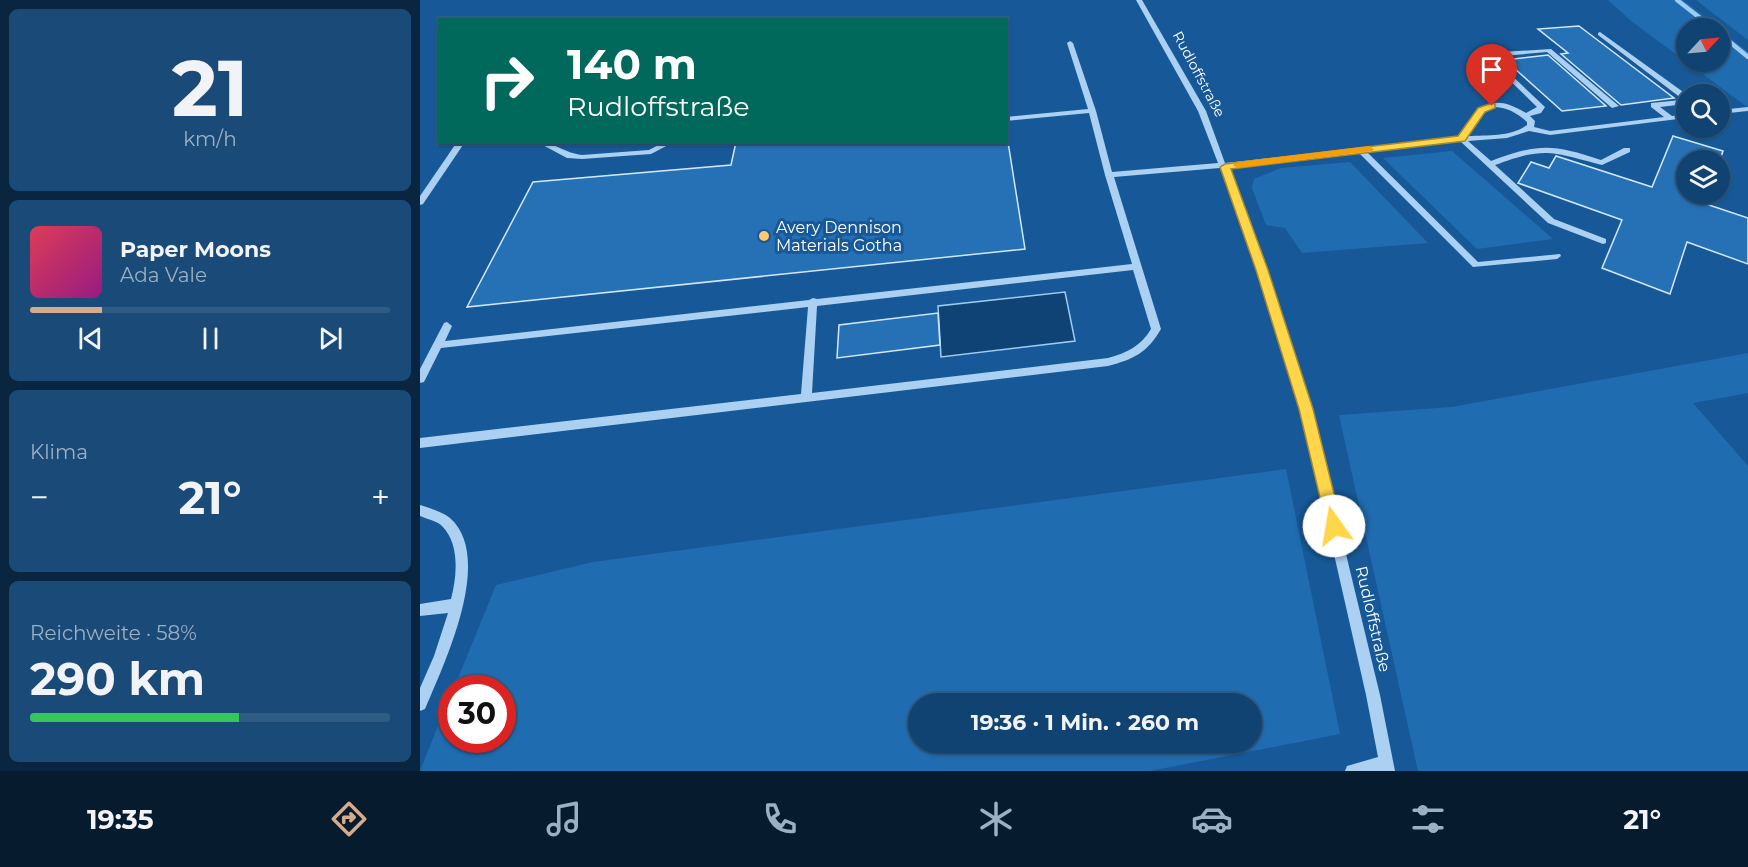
<!DOCTYPE html>
<html lang="de">
<head>
<meta charset="utf-8">
<style>
  body { margin:0; font-family:Montserrat,sans-serif; background:#1a4a77; color:#f1f3f6; height:100vh; display:flex; flex-direction:column; font-size:22px; white-space:nowrap }
  * { box-sizing:border-box; margin:0 }
  p { font-size:20px; color:#9cb0c4 }
  .icon { flex:none; width:33px; height:33px; fill:none; stroke:currentColor; stroke-width:2; stroke-linecap:round; stroke-linejoin:round }
  .map { position:relative; flex:1; overflow:hidden }
  .details { display:flex; flex-direction:column; gap:9px; padding:9px; background:#09253f; width:420px }
  .details>* { flex:none }
  .top-card { position:absolute; left:18px; top:18px; width:570px; height:126px; border-radius:0px; box-shadow:0 2px 4px #0004,0 0 0 2px #305c84; background:#00695c; color:#fff; overflow:hidden }
  .needle { width:39px; rotate:64deg }
  .tools { position:absolute; left:1256px; top:18px; display:grid; gap:12px }
  .tools a { display:grid; place-items:center; width:54px; height:54px; border-radius:50%; background:#114372; box-shadow:0 2px 4px #0004,0 0 0 2px #305c84; font-size:30px }
  .speed { position:absolute; left:18px; top:675px; display:flex; gap:12px; font-size:30px; font-weight:700; text-align:center }
  .speed>* { display:grid; place-content:center; width:78px; height:78px; border-radius:50%; background:#114372; box-shadow:0 2px 4px #0004,0 0 0 2px #305c84; line-height:1 }
  .speed .limit { border:9px solid #d22; background:#fff; color:#111 }
  .pin { position:absolute; display:grid; place-items:center; width:51px; height:51px; color:#fff; margin:-62px -26px; border-radius:50% 50% 50% 0; rotate:-45deg; box-shadow:0 0 6px #0007 }
  .pin .icon { rotate:45deg }
  .me { position:absolute; width:66px; margin:-33px; rotate:347deg; stroke-linejoin:round; filter:drop-shadow(0 0 4px #0008) }
  .turn { display:flex; align-items:center; gap:21px; height:126px; padding:0 30px; font-size:27px }
  .turn .icon { width:78px; height:78px; stroke-width:2.5 }
  .turn b { display:block; font-size:42px; line-height:51px }
  .big { font-size:45px; font-weight:700; line-height:1.1 }
  .details .tile { flex:1; display:flex; flex-direction:column; justify-content:center; gap:9px; min-width:0; padding:0 21px; border-radius:9px; background:#1a4a77 }
  .details .dial { align-items:center; gap:0 }
  .dial b { font-size:78px; line-height:1 }
  .song { display:flex; align-items:center; gap:18px }
  .cover { width:72px; height:72px; border-radius:9px; background:linear-gradient(135deg,hsl(350 70% 55%),hsl(310 70% 35%)) }
  .played { height:6px; border-radius:3px; background:linear-gradient(90deg,#d6ab8b 20%,#305c84 20%) }
  .keys { display:flex; justify-content:space-around; direction:ltr }
  .heat { display:flex; justify-content:space-between; align-items:center; font-size:33px; direction:ltr }
  .charge { height:9px; border-radius:4px; background:linear-gradient(90deg,#34c759 58%,#305c84 0) }
  .trip { position:absolute; left:488px; top:693px; width:354px; height:60px; border-radius:30px; background:#114372; box-shadow:0 2px 4px #0004,0 0 0 2px #305c84; font-weight:700; line-height:60px; text-align:center }
  .dock { display:flex; height:96px; justify-content:space-around; align-items:center; background:#071b2e; color:#9cb0c4 }
  .dock .icon { width:42px; height:42px }
  .dock .selected { color:#d6ab8b }
  .dock b { font-size:27px; color:#f1f3f6 }
  main { display:flex; flex:1; min-height:0 }
  .map>svg:first-child { display:block }
  .green { fill:#206cb1; fill-rule:evenodd }
  .water { fill:#0f4275; stroke:#9dccf4; stroke-width:1.5 }
  .lines { fill:none; stroke-linecap:round; stroke-linejoin:round }
  .stream { stroke:#9dccf4; stroke-width:4.5 }
  .building { fill:#2671b6; stroke:#d2e8fc; stroke-width:1.5 }
  .minor { fill:#abd0f1; fill-rule:evenodd }
  .route { fill:#ffd54a; stroke:#a68a30; stroke-width:1.5 }
  .slow { fill:#f59e0b }
  .poi-dot { fill:#ffc96b; stroke:#175998; stroke-width:2 }
  .labels { text-anchor:middle; dominant-baseline:central; stroke-width:6; stroke-linejoin:round; paint-order:stroke }
  .far-street-label { font-size:14px; fill:#fff; stroke:#175998 }
  .poi-label { font-size:16px; fill:#fff; stroke:#175998; text-anchor:start }
  .street-label { font-size:16px; fill:#fff; stroke:#175998 }
</style>
</head>
<body>
<main>
<section class="details">
<div class="tile dial"><b>21</b><p>km/h</p></div>
<div class="tile">
<div class="song"><i class="cover"></i><div><b>Paper Moons</b><p>Ada Vale</p></div></div>
<div class="played"></div>
<div class="keys"><svg class="icon" aria-label="previous" viewBox="0 0 24 24"><path d="M18 5L8 12l10 7zM5 5v14"/></svg><svg class="icon" aria-label="pause" viewBox="0 0 24 24"><path d="M8 5v14M16 5v14"/></svg><svg class="icon" aria-label="next" viewBox="0 0 24 24"><path d="M6 5l10 7-10 7zM19 5v14"/></svg></div>
</div>
<div class="tile"><p>Klima</p>
<div class="heat"><a>−</a><b class="big">21°</b><a>+</a></div>
</div>
<div class="tile"><p>Reichweite · 58%</p><b class="big">290 km</b><div class="charge"></div></div>
</section>
<div class="map">
<svg width="1328" height="771" viewBox="0 0 1328 771">
  <rect width="100%" height="100%" fill="#175998"/>
  <g class="green">
    <polygon points="1188,0 1263,0 1299,28 1266,28 1266,62 1299,62 1299,29 1328,52 1328,106 1326,106 1211,21"/>
    <polygon points="1276,0 1328,0 1328,40"/>
    <polygon points="1032,151 1133,239 1057,249 963,158"/>
    <polygon points="930,162 1008,243 882,253 865,228 846,225 832,188 834,179 861,168"/>
    <polygon points="1328,353 1328,393 1273,403 1328,466 1328,771 998,771 919,415 1032,407"/>
    <path d="M866,469L920,734L730,771H0L31,693L32,740H82V688H34L76,585L173,562ZM498,704H831V742H498Z"/>
  </g>
  <polygon class="water" points="645,292 655,341 521,357 518,306"/>
  <g class="lines">
    <g class="stream">
      <polyline points="1257,0 1293,28"/>
      <polyline points="1299,33 1328,57"/>
    </g>
  </g>
  <g class="building">
    <polygon points="1159,26 1254,98 1201,105 1141,54 1148,53 1118,29"/>
    <polygon points="1128,55 1186,106 1142,111 1085,60"/>
    <polygon points="1253,136 1303,151 1299,163 1266,160 1266,194 1289,194 1286,204 1328,218 1328,264 1267,242 1250,294 1182,268 1202,220 1098,183 1111,162 1129,168 1136,156 1232,187"/>
    <polygon points="316,142 588,142 605,249 47,307 113,182 311,165"/>
    <polygon points="518,313 520,345 417,358 419,325"/>
  </g>
  <g class="lines">
    <g class="minor">
      <path d="M716,0H722L786,111L805,163L1039,137C1058,107 1070,91 1106,113L1117,107L1065,56L1064,55L1067,53L1131,49L1199,106L1192,108L1127,52L1072,57L1125,107L1121,113L1110,116L1115,121L1114,127L1130,131L1244,117L1231,107V103L1261,100V98L1178,35V33L1180,32L1266,94V104L1240,107L1252,116L1266,114V118L1130,135L1109,131L1087,138L1048,141L1071,161C1119,143 1133,144 1181,160L1204,148H1210V152L1182,165C1133,152 1125,146 1075,165L1134,219L1186,239V243L1183,244L1128,223L1040,141L947,152L1058,262L1140,254L1141,256L1137,259L1053,267L939,153L807,167L847,270L891,409L960,695L975,771H925L927,766L958,757L946,695L881,409L837,270L800,168L694,177L741,329C727,353 714,359 688,366L0,448V438L381,394L388,307L21,348L4,382L0,383V369L24,323L27,322L32,326L25,341L389,300L393,298L397,299L712,264L685,175L669,113L586,121V117L668,109L647,43L650,41L653,43L676,111L692,172L798,163L778,111ZM1073,107C1087,107 1097,113 1107,122V125C1090,137 1068,135 1048,136L1062,115ZM713,270L731,329C721,346 707,353 688,358L392,393L397,306Z"/>
      <polygon points="1328,107 1328,111 1299,114 1299,110"/>
      <polygon points="37,142 45,142 3,204 0,205 0,196"/>
      <path d="M117,142C135,142 144,153 162,155L229,150L244,142H254L231,154L162,159L147,158Z"/>
      <path d="M0,505C9,508 23,512 30,518C75,558 24,664 5,709L0,711V688L14,656L28,613L0,616V604L31,599C37,576 40,544 22,526C17,521 7,519 0,516Z"/>
    </g>
  </g>
  <polygon class="route" points="1072,103 1075,104 1075,108 1065,112 1045,141 811,169 848,270 893,409 922,526 920,531 914,533 908,531 879,409 836,270 800,167 805,164 1038,136 1058,108"/>
  <polygon class="slow" points="949,146 954,149 952,151 818,168 813,165 818,162"/>
  <circle class="poi-dot" cx="344" cy="236" r="6"/>
  <g class="labels">
    <g class="far-street-label">
      <text transform="translate(779 74) rotate(62)">Rudloffstraße</text>
    </g>
    <g class="poi-label">
      <text x="356" y="227">Avery Dennison<tspan x="356" dy="18">Materials Gotha</tspan></text>
    </g>
    <g class="street-label">
      <text transform="translate(953 619) rotate(77)">Rudloffstraße</text>
    </g>
  </g>
</svg>
<div class="tools">
<a><svg class="needle" viewBox="-14 -14 28 28"><path d="M0-13l5 13h-10z" fill="#e53935"/><path d="M0 13l5-13h-10z" fill="#9cb0c4"/></svg></a>
<a><svg class="icon" aria-label="search" viewBox="0 0 24 24"><circle cx="10" cy="10" r="6"/><path d="M15 15l6 6"/></svg></a>
<a><svg class="icon" aria-label="layers" viewBox="0 0 24 24"><path d="M12 4l9 5-9 5-9-5zM3 14l9 5 9-5"/></svg></a>
</div>
<div class="speed"><div class="limit">30</div></div>
<div class="pin" style="left:1072px;top:106px;background:#d93025"><svg class="icon" aria-label="arrive" viewBox="0 0 24 24"><path d="M6 21V4h12l-3 4 3 4H6"/></svg></div>
<svg class="me" style="left:914px;top:526px" viewBox="-20 -20 40 40"><circle r="19" fill="#fff"/><path d="M0-13L10 11 0 6-10 11z" fill="#ffd54a"/></svg>
<div class="trip">19:36 · 1 Min. · 260 m</div>
<div class="top-card">
<div class="turn"><svg class="icon" aria-label="right" viewBox="0 0 24 24"><path d="M7 20v-9h11M14 6l5 5-5 5"/></svg><div><b>140 m</b>Rudloffstraße</div></div>
</div>
</div>
</main>
<nav class="dock">
<b>19:35</b>
<svg class="icon selected" aria-label="directions" viewBox="0 0 24 24"><path d="M12 3l9 9-9 9-9-9zM9 14v-3h6M13 9l2 2-2 2"/></svg>
<svg class="icon" aria-label="music" viewBox="0 0 24 24"><path d="M9 18V5l10-2v13"/><circle cx="6" cy="18" r="3"/><circle cx="16" cy="16" r="3"/></svg>
<svg class="icon" aria-label="phone" viewBox="0 0 24 24"><path d="M5 4h4l2 5-3 2q2 4 5 5l2-3 5 2v4C11 20 4 13 5 4z"/></svg>
<svg class="icon" aria-label="climate" viewBox="0 0 24 24"><path d="M12 3v18M4 7l16 10M4 17L20 7"/></svg>
<svg class="icon" aria-label="car" viewBox="0 0 24 24"><path d="M5 17H2v-5l4-1 3-4h7l3 4 3 1v5h-3M9 17h6M6 11h13"/><circle cx="7" cy="17" r="2"/><circle cx="17" cy="17" r="2"/></svg>
<svg class="icon" aria-label="filters" viewBox="0 0 24 24"><path d="M4 7h16M4 17h16"/><circle cx="9" cy="7" r="2"/><circle cx="15" cy="17" r="2"/></svg>
<b>21°</b>
</nav>
</body>
</html>
